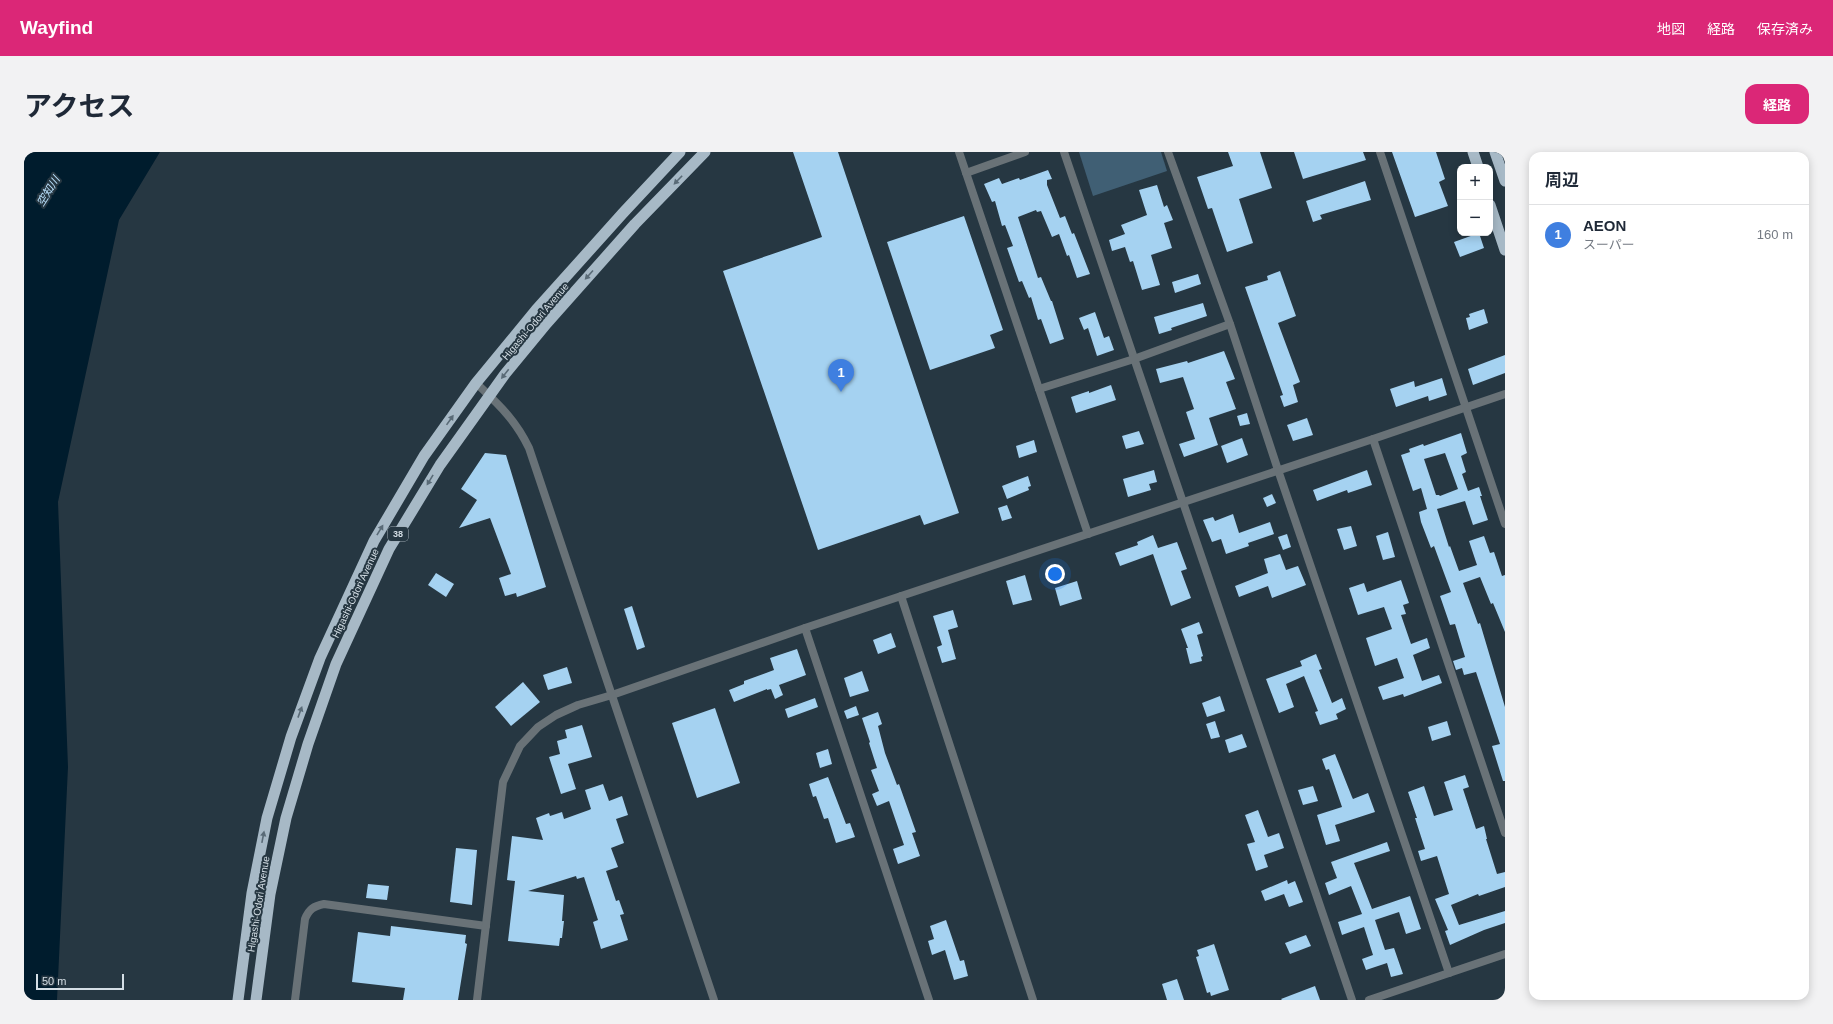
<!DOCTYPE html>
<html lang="ja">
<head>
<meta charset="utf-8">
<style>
  :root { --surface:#fff; --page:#f2f2f3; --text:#1f2937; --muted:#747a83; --line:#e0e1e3; --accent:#db2777 }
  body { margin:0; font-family:Arial,"Noto Sans JP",sans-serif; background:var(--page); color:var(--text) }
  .controls { position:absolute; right:12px; top:12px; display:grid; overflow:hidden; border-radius:8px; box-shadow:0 2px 10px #0003 }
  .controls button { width:36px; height:36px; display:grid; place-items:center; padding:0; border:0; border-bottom:1px solid var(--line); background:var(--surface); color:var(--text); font:20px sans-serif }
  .scale { position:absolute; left:12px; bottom:10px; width:88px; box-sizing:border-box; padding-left:4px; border:2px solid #d4dee5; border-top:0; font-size:11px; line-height:14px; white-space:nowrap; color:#d4dee5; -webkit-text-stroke:3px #263742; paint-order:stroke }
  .you { position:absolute; left:1031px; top:422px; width:14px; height:14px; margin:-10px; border:3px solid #fff; border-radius:50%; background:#1a73e8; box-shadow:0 0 0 6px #1a73e833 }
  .badge { display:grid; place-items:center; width:26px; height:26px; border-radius:50%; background:var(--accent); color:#fff; font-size:13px; font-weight:700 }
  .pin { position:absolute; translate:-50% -33px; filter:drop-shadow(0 1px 2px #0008) }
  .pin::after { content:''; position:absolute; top:21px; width:14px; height:12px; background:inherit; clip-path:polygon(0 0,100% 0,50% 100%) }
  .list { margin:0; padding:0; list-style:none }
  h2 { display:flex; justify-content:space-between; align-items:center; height:52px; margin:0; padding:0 16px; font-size:17px }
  h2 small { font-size:13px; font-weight:400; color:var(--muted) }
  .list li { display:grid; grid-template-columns:26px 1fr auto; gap:12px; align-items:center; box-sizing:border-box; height:60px; padding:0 16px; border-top:1px solid var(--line) }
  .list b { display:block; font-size:15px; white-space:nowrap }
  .list p { margin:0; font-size:13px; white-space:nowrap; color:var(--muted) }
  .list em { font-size:13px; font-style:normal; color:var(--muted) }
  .map { position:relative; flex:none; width:1481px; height:848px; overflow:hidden; border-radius:12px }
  header { display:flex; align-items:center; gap:24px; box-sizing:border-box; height:56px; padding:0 20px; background:var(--accent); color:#fff }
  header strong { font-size:19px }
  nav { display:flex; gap:22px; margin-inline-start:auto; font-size:14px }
  .intro { display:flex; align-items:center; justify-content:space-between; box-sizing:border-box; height:96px; padding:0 24px }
  h1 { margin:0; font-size:28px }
  .button { padding:10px 18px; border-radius:12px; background:var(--accent); color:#fff; font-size:14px; font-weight:700 }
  main { display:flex; gap:24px; padding:0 24px }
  aside { flex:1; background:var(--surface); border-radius:12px; box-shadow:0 2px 10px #0003 }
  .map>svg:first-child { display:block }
</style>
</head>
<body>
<header>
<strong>Wayfind</strong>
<nav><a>地図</a><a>経路</a><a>保存済み</a></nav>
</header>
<div class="intro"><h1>アクセス</h1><a class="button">経路</a></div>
<main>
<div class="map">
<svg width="1481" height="848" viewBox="0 0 1481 848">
  <rect width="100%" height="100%" fill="#263742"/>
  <polygon fill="#405f74" points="1055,0 1137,0 1143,19 1069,44"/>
  <polygon fill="#001c2d" points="0,0 136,0 95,68 34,350 44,615 33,848 0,848"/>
  <g fill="#a5d2f1" fill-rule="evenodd">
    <polygon points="769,0 814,0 935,361 900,373 896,363 794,398 699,119 798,85"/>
    <polygon points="1204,0 1236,0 1248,36 1215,47 1229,91 1203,100 1188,56 1184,57 1173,25 1209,14"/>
    <polygon points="1270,0 1339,0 1342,8 1279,27"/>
    <polygon points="1368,0 1412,0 1421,27 1415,30 1424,54 1391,65"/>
    <polygon points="1024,18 1028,27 1023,28 1023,33 1036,66 1041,64 1048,82 1050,81 1066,122 1053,126 1045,103 1043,104 1035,82 1028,85 1017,59 1013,60 1012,58 994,65 1014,126 1017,125 1027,149 1028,149 1040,187 1026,192 1017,167 1014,168 1007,145 1005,146 998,129 995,130 983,96 989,94 981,73 978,74 971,49 968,50 960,32 975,26 978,32 995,26 996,28"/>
    <polygon points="1341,29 1347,48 1296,63 1298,67 1289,70 1282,49"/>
    <polygon points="1133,33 1140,55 1143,53 1149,68 1140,71 1148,96 1127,103 1136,133 1118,138 1109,109 1106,110 1101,95 1088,99 1085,88 1101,82 1097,73 1123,63 1115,38"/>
    <polygon points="940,64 979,178 966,183 971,196 906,218 863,90"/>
    <polygon points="1455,81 1460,96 1436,105 1430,90"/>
    <polygon points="1256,119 1272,164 1254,171 1276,230 1269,233 1274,250 1260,255 1256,244 1259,243 1221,135 1244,128 1243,124"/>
    <polygon points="1174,122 1177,132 1151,141 1148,130"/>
    <polygon points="1179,151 1183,164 1147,176 1148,178 1135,182 1130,165"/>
    <polygon points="1460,157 1464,171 1445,178 1442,166 1446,165 1445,162"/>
    <polygon points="1071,160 1080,186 1085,184 1090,198 1073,204 1064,176 1060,178 1055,166"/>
    <polygon points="1200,199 1211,227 1202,230 1212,257 1185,266 1194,293 1160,305 1155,292 1171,287 1162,260 1170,257 1159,225 1136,231 1132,217 1163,209 1164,211"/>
    <polygon points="1481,203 1481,221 1449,233 1444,217"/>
    <polygon points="1418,226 1423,243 1405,249 1404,244 1372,255 1366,237 1390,229 1391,235"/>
    <polygon points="1087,233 1092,248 1052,261 1047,245 1065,239 1065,241"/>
    <polygon points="1223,261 1226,272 1216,274 1213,264"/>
    <polygon points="1283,266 1289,283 1269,289 1263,273"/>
    <polygon points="1115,279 1120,292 1102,297 1098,284"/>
    <path d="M 1437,281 L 1443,301 L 1437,304 L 1442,320 L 1438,322 L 1444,339 L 1455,335 L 1458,344 L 1456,344 L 1464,368 L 1449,373 L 1441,349 L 1413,357 L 1425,395 L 1426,394 L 1435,419 L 1453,413 L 1445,389 L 1460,384 L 1466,401 L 1470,400 L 1478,424 L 1481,423 L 1481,480 L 1469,451 L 1467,452 L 1456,425 L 1439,431 L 1454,472 L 1456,471 L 1481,555 L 1481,629 L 1479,629 L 1468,594 L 1476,592 L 1452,520 L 1440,523 L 1438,516 L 1432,518 L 1429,509 L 1441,505 L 1431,472 L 1426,473 L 1416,444 L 1427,440 L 1410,394 L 1407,396 L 1397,370 L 1395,360 L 1403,357 L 1397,336 L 1389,339 L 1377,303 L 1386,300 L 1385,297 L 1399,292 L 1400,294 ZM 1421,301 L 1434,337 L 1416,344 L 1415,343 L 1412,343 L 1400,307 Z"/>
    <polygon points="1218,286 1224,303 1203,311 1197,294"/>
    <polygon points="1010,288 1013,300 995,306 992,294"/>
    <polygon points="461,301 482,303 522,435 493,445 492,441 481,444 475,426 487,422 466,366 435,376 453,348 437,337"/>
    <polygon points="1130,318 1133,330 1125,332 1127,338 1104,345 1099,327"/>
    <polygon points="1343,318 1348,333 1324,341 1323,338 1293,349 1289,338"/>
    <polygon points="1004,324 1007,334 1004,335 1005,338 983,347 978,334"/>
    <polygon points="1248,342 1252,351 1243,355 1239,346"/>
    <polygon points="983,353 988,366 978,369 974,356"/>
    <polygon points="1209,362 1215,381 1246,370 1250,382 1224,391 1225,394 1202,402 1197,387 1188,390 1179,368 1189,365 1191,369"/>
    <polygon points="1327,374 1333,394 1320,398 1313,377"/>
    <polygon points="1364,380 1371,405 1359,408 1352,384"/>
    <polygon points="1263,382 1267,395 1259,398 1254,385"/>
    <polygon points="1129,383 1134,396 1153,390 1163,417 1157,419 1167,446 1147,454 1129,402 1096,414 1091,401 1114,393 1113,390"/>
    <polygon points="1256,402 1262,418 1274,414 1282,433 1248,446 1244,434 1215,445 1211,434 1244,421 1240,407"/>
    <polygon points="412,421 430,432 422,445 404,433"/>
    <polygon points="1001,423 1008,448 989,453 982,429"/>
    <polygon points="1377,428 1385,451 1379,453 1382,462 1377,463 1387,492 1403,486 1406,496 1389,503 1398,529 1415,523 1418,531 1380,545 1379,542 1359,548 1354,535 1380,526 1373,506 1351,514 1342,486 1368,477 1360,455 1334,463 1325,436 1340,431 1343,440"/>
    <polygon points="1053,429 1058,447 1036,454 1031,436"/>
    <polygon points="608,454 621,495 613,498 600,457"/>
    <polygon points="929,458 934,475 924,478 932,507 918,511 913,495 918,493 909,464"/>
    <polygon points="1175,470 1179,481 1173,483 1179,504 1177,505 1178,509 1166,512 1162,496 1164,496 1157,477"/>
    <polygon points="867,481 872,495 854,502 849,488"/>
    <polygon points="773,497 782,523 755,533 759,543 751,547 747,537 743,538 743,537 710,550 705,538 720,532 720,529 750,518 746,506"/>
    <polygon points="1292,502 1298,517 1295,518 1308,551 1318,546 1322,557 1312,562 1314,567 1296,573 1291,560 1294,559 1280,524 1262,532 1270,555 1255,561 1242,527 1278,514 1276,509"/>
    <polygon points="543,515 548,531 524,538 519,523"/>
    <polygon points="838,519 845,539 826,545 820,526"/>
    <polygon points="499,530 516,550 487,574 471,555"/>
    <polygon points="1196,544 1201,559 1183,565 1178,551"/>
    <polygon points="791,546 794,555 764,566 761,557"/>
    <polygon points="832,554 835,563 823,567 820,559"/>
    <polygon points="691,556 716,631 673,646 648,571"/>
    <polygon points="854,560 858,572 854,574 861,601 873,633 875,632 892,680 888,681 896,704 874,712 869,697 880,693 865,649 853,654 848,642 855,639 847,618 853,616 845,591 846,590 838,566"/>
    <polygon points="1191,569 1196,585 1187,587 1182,572"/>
    <polygon points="1423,569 1427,583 1408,589 1404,575"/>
    <polygon points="558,573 568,605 544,612 552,637 537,642 525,605 536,602 533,589 543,586 541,578"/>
    <polygon points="1218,582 1223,595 1205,601 1201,588"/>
    <polygon points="804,597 808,612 796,616 792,601"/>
    <polygon points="1311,602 1328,645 1329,647 1344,641 1351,660 1311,673 1316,689 1302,693 1293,663 1318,655 1305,617 1302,618 1298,607"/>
    <polygon points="1441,623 1445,635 1439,637 1452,677 1460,674 1463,687 1462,687 1473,722 1481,720 1481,735 1455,744 1454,742 1427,753 1435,773 1481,759 1481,771 1460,778 1426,793 1421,779 1424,778 1411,747 1425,742 1413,704 1397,709 1394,699 1401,697 1391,666 1393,666 1384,640 1400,634 1410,664 1429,658 1420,630"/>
    <polygon points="804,625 822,672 826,671 831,685 812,691 804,666 800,667 792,644 789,645 785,632"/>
    <polygon points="579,632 585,649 598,644 604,663 592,667 600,691 587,696 594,715 582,719 592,749 595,748 600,762 596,763 604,788 577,797 569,770 574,768 560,725 553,727 552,724 504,739 540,743 538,769 540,769 538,786 536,786 535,794 484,789 491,729 483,728 488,684 519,688 512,666 525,661 526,664 538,660 540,667 565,658 567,657 561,638"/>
    <polygon points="1289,634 1294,649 1279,653 1274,638"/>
    <polygon points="1234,658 1244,685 1255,681 1260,696 1240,703 1244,715 1232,719 1223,692 1231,690 1221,663"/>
    <polygon points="1363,690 1366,699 1330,711 1348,757 1386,744 1397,777 1382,782 1375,760 1351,768 1361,798 1370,796 1379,822 1367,825 1363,811 1342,818 1338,807 1349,803 1340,775 1318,783 1314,770 1338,762 1327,734 1305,743 1301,731 1313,726 1307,710"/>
    <polygon points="432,696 453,698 448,753 426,750"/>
    <polygon points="1263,728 1264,732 1271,729 1279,750 1265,755 1260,742 1241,749 1237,739"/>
    <polygon points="344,732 365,734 363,748 342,746"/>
    <polygon points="922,768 936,809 940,808 944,824 930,828 921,798 908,803 904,789 910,787 906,774"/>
    <polygon points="367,774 442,783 441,791 443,792 434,848 379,848 381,836 328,830 334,780 366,784"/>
    <polygon points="1282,783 1287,794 1266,802 1261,791"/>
    <polygon points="1190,792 1205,838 1187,844 1186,840 1183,841 1172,805 1175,804 1173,798"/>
    <polygon points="1153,827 1160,848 1143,848 1138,832"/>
    <polygon points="1291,834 1296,848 1258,848 1257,847"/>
  </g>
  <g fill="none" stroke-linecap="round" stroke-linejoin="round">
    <g stroke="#697277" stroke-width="8">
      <polyline points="935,0 1064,382"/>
      <polyline points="1040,0 1328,848"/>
      <polyline points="1144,0 1206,172 1254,318 1425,821"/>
      <polyline points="1356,0 1481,372"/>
      <polyline points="942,21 1001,0"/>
      <polyline points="1015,237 1110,207 1206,172"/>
      <polyline points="1349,287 1481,681"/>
      <polyline points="877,444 1009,848"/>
      <polyline points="781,476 905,848"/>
      <path d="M 271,848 L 281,767 C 285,757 290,754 300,752 L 462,774"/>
      <polyline points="453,848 479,630 496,594 514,575 532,563 554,553 588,543 781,476 1349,287 1481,242"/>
      <polyline points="1345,848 1481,802"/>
    </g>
    <path stroke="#697277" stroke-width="8" d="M 452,231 C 475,253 491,267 505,296 L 690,848"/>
    <g stroke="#a7b9c6" stroke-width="11">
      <polyline points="1449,0 1454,15"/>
      <polyline points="1471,0 1481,29"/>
      <polyline points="1466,53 1481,98"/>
      <polyline points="214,848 228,741 243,666 267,585 296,506 350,389 400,304 452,231 512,158 599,61 656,0"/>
      <polyline points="232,848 246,742 262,666 284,592 312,512 365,397 416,313 481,222 523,171 611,72 681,0"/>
    </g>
  </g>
  <defs><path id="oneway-solid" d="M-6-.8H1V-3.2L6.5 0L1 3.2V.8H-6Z"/></defs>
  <g fill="#5a6b77">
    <use href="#oneway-solid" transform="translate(654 28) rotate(134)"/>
    <use href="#oneway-solid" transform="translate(565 123) rotate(132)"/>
    <use href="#oneway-solid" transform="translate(481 222) rotate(128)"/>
    <use href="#oneway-solid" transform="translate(426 268) rotate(-55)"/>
    <use href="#oneway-solid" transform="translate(406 328) rotate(121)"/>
    <use href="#oneway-solid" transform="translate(356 378) rotate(-59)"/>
    <use href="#oneway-solid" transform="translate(276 560) rotate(-70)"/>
    <use href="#oneway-solid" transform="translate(239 685) rotate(-79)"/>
  </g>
  <g text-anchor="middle" stroke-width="4" stroke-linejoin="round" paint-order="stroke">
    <rect fill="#263742" stroke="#a0acb4" stroke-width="1" x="364" y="375" width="20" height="14" rx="3"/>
    <g font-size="9" font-weight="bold" fill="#d4dee5">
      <text x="374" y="385">38</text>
    </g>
    <g font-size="10" fill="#d4dee5" stroke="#263742">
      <text transform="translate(511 169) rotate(-50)" y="4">Higashi-Odori Avenue</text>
      <text transform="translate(331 441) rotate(-65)" y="4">Higashi-Odori Avenue</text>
      <text transform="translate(234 752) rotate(-81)" y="4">Higashi-Odori Avenue</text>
    </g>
    <g font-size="11" font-style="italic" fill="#bce3ff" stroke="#263742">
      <text transform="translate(24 39) rotate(-58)" y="4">空知川</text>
    </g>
  </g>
</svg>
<div class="controls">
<button>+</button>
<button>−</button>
</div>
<div class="scale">50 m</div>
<div class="you"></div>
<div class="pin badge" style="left:817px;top:240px;background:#3f7fe0">1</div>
</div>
<aside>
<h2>周辺<small></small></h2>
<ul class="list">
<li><span class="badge" style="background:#3f7fe0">1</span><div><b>AEON</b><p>スーパー</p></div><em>160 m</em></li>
</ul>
</aside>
</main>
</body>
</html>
